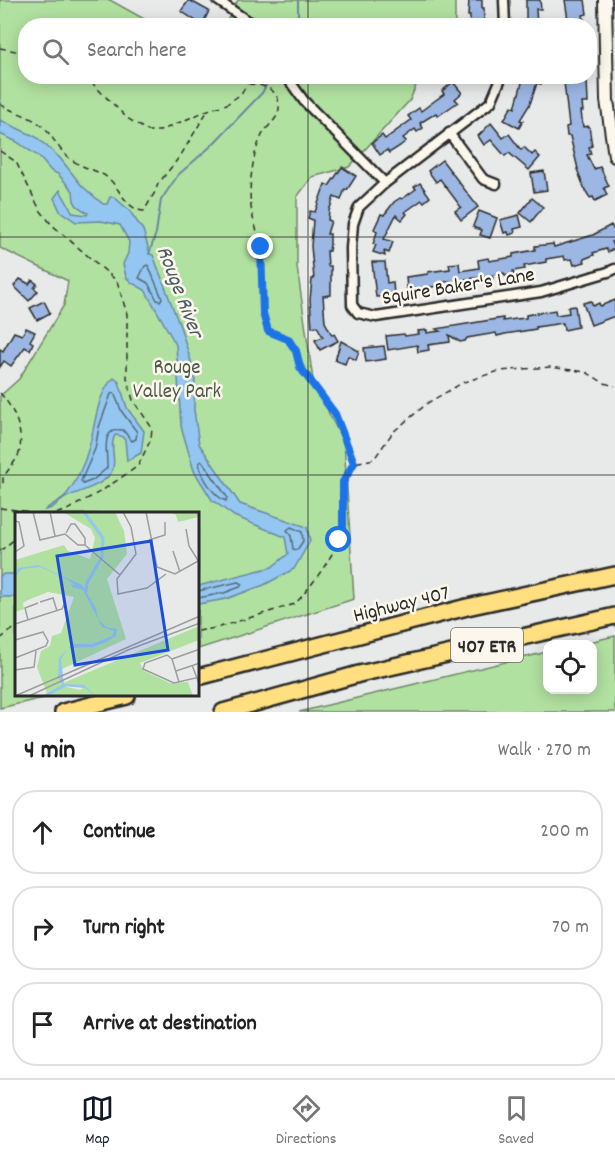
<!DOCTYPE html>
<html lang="en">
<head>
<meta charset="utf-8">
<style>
  :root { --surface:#fff; --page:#f2f2f2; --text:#222; --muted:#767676; --line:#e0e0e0; --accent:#111827 }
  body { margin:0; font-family:Dekko,sans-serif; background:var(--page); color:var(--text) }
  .controls { position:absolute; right:18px; bottom:18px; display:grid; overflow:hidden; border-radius:12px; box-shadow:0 3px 15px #0003 }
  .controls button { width:54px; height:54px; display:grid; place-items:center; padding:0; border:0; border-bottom:2px solid var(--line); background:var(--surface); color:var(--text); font:30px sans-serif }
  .stop { position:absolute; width:18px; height:18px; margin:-14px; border:4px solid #1a73e8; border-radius:50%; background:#fff }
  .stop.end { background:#1a73e8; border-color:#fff; box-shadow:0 2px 6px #0008 }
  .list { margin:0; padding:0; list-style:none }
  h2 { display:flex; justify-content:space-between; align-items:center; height:78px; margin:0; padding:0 24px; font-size:26px }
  h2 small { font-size:20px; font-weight:400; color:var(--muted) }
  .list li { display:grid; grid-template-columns:39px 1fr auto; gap:18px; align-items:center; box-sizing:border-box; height:84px; margin:0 12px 12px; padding:0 12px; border:2px solid var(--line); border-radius:24px }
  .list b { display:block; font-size:22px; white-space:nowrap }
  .list em { font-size:20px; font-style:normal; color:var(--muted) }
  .icon { flex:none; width:33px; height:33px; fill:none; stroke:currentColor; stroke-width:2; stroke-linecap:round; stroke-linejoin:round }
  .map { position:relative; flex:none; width:615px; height:712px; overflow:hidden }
  .search { position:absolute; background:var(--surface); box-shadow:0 3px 15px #0003; left:18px; right:18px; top:18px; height:66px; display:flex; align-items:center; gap:15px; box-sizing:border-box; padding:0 21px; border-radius:24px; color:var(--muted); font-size:22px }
  .sheet { height:366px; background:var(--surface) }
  nav { display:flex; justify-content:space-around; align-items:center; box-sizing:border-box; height:84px; border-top:2px solid var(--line); background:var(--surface); font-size:16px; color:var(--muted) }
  nav a { display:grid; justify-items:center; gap:3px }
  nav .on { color:var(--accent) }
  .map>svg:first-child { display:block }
</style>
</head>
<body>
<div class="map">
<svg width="615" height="712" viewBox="0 0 615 712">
  <rect width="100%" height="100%" fill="#e8eaea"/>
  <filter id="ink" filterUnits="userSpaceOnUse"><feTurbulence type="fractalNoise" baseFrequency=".0167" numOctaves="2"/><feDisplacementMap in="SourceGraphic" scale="12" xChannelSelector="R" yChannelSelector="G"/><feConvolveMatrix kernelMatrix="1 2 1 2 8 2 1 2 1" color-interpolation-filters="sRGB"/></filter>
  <g filter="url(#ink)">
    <g fill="#b1e1a0" stroke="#6e8666" stroke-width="1.5">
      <polygon points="0,0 110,0 155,25 26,26 26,76 425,77 417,83 410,100 349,167 312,177 297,197 297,267 314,387 325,398 329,414 344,442 354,599 198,649 198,514 16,514 16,696 52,696 0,708 0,396 19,379 64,305 68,281 0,248"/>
      <polygon points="238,0 455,0 455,25 224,26"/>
      <polygon points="615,636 615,712 299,712 547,652 548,690 592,690 592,644 580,644"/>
    </g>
    <g fill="#93c6f0" stroke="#6988a1" stroke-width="1.5">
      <polygon points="0,120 36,137 60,158 82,186 103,204 107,204 110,197 114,197 129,210 143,230 150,254 153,255 181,329 195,374 194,410 199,444 240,504 307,527 310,541 294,569 264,585 226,599 198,604 198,586 272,567 288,554 285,537 234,516 212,500 194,471 181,426 176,345 145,290 132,283 126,277 123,264 128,253 129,242 120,225 101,221 76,222 60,211 54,198 60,190 73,213 87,215 88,213 77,206 74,201 73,191 58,174 51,171 39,157 17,142 0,134"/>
      <path d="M 114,378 L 119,382 L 127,408 L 144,431 L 141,453 L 127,461 L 125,440 L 121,436 L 115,435 C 109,446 116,457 113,468 C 109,485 78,491 65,498 C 58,502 54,509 45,510 C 50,505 58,502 64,497 C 75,486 85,462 89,447 C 95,428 97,391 114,378 Z"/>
      <polygon points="4,574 16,574 16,597 0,597 0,576"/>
    </g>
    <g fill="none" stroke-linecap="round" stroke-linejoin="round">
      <g stroke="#55697a" stroke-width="1.5">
        <polygon points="148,265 162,298 160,301 157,300 148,283 139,278 145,266"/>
        <path d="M 114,393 L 122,412 L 137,432 L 136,439 L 132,441 L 123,430 C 99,427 108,453 107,468 L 93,480 L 83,484 L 81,481 L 95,449 L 99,427 L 111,394 Z"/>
        <path d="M 202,461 L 227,497 L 226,501 C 214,497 201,476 199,463 Z"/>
        <polygon points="291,527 302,532 303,541 297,550 293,549 291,536 287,530"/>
        <polyline points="198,591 238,582 242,584 240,587 224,593 198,598"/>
      </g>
      <g stroke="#6988a1" stroke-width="2">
        <polyline points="298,26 298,0"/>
        <polyline points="149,254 156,233 161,200 178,175 210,147 262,93 271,76"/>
      </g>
    </g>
    <g fill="#9cb7e3" stroke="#2b2b2b" stroke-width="1.5">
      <polygon points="189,0 209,11 202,25 181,11"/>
      <polygon points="469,0 482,0 482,8 484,8 484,26 470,26 470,16 468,16"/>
      <polygon points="526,0 540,0 541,9 536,9 537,26 526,26"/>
      <polygon points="565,0 585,0 587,14 583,15 585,26 569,26"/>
      <polygon points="521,76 544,76 541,84 537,83 530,104 520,120 523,121 519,128 504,120 512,106 515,108 523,79"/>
      <polygon points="567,76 581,76 582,82 587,81 588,103 582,103 583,111 581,111 583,127 589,126 592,146 589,147 591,154 587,155 594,169 600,167 609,186 604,188 607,195 595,201 593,197 590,198 585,190 577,169 578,169 570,136 567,136 566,127 569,126 564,82 568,82"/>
      <polygon points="453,82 462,93 455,99 458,102 438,116 436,113 420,123 423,128 417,132 415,129 403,138 406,141 400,146 389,153 387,150 380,155 372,143 382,135 385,139 411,120 408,116 419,108 421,111 433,102 444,94 442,91"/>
      <polygon points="491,123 503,138 509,134 521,150 524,147 532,155 535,152 540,157 529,170 509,153 505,156 491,140 484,145 478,136"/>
      <polygon points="442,160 478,207 461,220 455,211 461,207 440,179 436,182 428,171"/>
      <polygon points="342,167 356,176 347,190 345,189 341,200 334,197 329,211 328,220 331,221 327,234 330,234 330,244 329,251 327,251 328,266 331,266 331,295 323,296 325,322 332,335 334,334 338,341 320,350 315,340 323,337 317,326 312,327 310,300 312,279 314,279 311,246 313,220 308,218 310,211 315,212 325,184 329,186"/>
      <polygon points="544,171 547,190 534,192 531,173"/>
      <polygon points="420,183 430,197 424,202 422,200 405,212 407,214 402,220 396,215 384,239 393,242 389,253 384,251 385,256 373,252 376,245 373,244 377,232 374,229 381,214 384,215 394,202 400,198 402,199 416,189 414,187"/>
      <polygon points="532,198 543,207 531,222 520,213"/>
      <polygon points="479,211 497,218 490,238 480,235 482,230 475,228 473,226"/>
      <polygon points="519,215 522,227 514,229 515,233 509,235 508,232 504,233 500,220"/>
      <polygon points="611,225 615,232 615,241 612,242 615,248 608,252 606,249 593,253 594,255 584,259 585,262 574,265 572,259 565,260 564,256 546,259 546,262 524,266 525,269 513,271 514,275 505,276 504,273 492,275 493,278 484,279 484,277 459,280 460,283 451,284 451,281 438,283 439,286 407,290 406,277 428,274 428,272 450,269 449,264 459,263 460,271 479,268 478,260 488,258 489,261 513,257 513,254 535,250 535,246 553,244 554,247 593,235"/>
      <polygon points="372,262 385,262 387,283 393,282 394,296 376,297"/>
      <polygon points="20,279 29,284 32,280 37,284 34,288 38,291 29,301 14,286"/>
      <polygon points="615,300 615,316 591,325 583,303 591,301 593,306 599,303 600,306"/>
      <polygon points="44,301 50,313 37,320 30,308"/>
      <polygon points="575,306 578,327 564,330 563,323 536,327 536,329 505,334 497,336 496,333 467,338 465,341 460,342 449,335 450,342 428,345 429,350 418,352 417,345 388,350 386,336 404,334 405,336 419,334 418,331 427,330 427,333 440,331 436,329 503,318 503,321 516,319 526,318 526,315 555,310 556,315 569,313 568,307"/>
      <polygon points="26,328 35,332 30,341 33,343 30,350 25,347 11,366 4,361 0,367 0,349 3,351 14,332 22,335"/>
      <polygon points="341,341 359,351 356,360 348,356 345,364 335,360"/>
      <polygon points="384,346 386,359 366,362 364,348"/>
    </g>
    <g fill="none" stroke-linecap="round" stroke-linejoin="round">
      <defs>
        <g id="street">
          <polyline points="217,0 255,26"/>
          <polyline points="504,0 505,26"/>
          <polyline points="286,76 304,101 385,183"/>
          <polyline points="502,76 491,102 385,183 359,207 353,224 351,248 352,305 358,313 376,317 541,292 608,272 615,269"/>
          <polyline points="449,133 483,179 496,184"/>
        </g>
        <polyline id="secondary" points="605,0 607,100 615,156"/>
        <g id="highway">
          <polyline points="198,677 467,607 615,575"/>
          <polyline points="63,712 127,696"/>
          <polyline points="223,712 359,674 615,616"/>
        </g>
      </defs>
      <use href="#street" stroke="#2b2b2b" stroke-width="13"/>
      <use href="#secondary" stroke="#2b2b2b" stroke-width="16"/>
      <use href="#highway" stroke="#2b2b2b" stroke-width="20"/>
      <g stroke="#2b2b2b" stroke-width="1.5" stroke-dasharray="6 4.5" stroke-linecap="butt">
        <polyline points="0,48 26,53"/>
        <polyline points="82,76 91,82 127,118 148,131 160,131 208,110 227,104 241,94 252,76"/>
        <path d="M 249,84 C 263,85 278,88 279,105 C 280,118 270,123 264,132 C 260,138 257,147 255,154 C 251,173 248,193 252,213 C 254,225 260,237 261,249 C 262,277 260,303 268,331 L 287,339 L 296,351 L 300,367 L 335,414 L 354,462"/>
        <path d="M 0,104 C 12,112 31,116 41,125 C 54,136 59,153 75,162 C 85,169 98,170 108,178 C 120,188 126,210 144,211 L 155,192 L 158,184 L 181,155 L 208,110"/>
        <polyline points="0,151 16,162 40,210 52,225 117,281 127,314 127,378 133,400 152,428 151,439 138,466 103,490 67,510 55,514"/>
        <path d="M 0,393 C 13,407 23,429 20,450 C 18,460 8,469 3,478 L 3,484 L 0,487"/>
        <polyline points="0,508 24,511 32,514"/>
        <polyline points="0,551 16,538"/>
        <path d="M 198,631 L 216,628 L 295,604 C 310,588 338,551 342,530 C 345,514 338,498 342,483 C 344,477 351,469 354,463 L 374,459 L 393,432 L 429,402 L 464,382 L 499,371 L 550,367 L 586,372 L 604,383 L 615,386"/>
        <polyline points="0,639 16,627"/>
      </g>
      <use href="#street" stroke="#fbf7ec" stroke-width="8"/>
      <use href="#secondary" stroke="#fbf7ec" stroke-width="12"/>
      <use href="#highway" stroke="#ffdf80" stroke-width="15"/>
    </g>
  </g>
  <g fill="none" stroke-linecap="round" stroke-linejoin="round" filter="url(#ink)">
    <polyline stroke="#1a73e8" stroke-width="8" points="261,247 263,313 268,331 288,339 296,351 300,367 335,414 354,463 343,482 343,529 339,540"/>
  </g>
  <path fill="none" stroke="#2b2b2b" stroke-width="1.5" stroke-opacity="0.55" d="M 308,0 L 308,26M 308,76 L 308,712M 0,237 L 615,237M 0,475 L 615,475"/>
  <g text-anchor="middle" stroke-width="5" stroke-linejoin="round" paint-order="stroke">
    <rect fill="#fbf7ec" stroke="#696865" stroke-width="1.5" x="451" y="628" width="72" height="34" rx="4.5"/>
    <g font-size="20" font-weight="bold" fill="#2b2b2b">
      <text x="487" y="652">407 ETR</text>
    </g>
    <g font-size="21" fill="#2b2b2b" stroke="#fbf7ec">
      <text transform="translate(458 285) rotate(-9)" y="7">Squire Baker's Lane</text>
      <text transform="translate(401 603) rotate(-14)" y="7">Highway 407</text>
    </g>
    <g font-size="21" fill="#4c5848" stroke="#fbf7ec">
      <text x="177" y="373">Rouge<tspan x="177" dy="24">Valley Park</tspan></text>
    </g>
    <g font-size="22" font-style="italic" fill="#4a5a66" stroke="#fbf7ec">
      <text transform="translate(182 291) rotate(69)" y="8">Rouge River</text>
    </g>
  </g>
  <g transform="translate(15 512)">
    <rect width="184" height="184" fill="#e8eaea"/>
    <path d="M 48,0 L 100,0 L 109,19 L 112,42 L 92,67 L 111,127 L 43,159 L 46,170 L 52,175 L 65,178 L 71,174 L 57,175 L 48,171 L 184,114 L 184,128 L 125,151 L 129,159 L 155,171 L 173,170 L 178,184 L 33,184 L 22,155 L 26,139 L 35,134 L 37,124 L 46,121 L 59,85 L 33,80 L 13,88 L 8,91 L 9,97 L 0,100 L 0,48 L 49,33 L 53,39 L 75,47 L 80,26 L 76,17 ZM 154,0 L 184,0 L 184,5 L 163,10 L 161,3 Z" fill="#b1e1a0"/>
    <path d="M 23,53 L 67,73 L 81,96 L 83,107 L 91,115 L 102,117 L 101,124 L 91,130 L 78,135 L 53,136 L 46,147 L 49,172 L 69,173 L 81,184 L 70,176 L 48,174 L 43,165 L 44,146 L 57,132 L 77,132 L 97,124 L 99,119 L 87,115 L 68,78 L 57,75 L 56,72 L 61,74 L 52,67 L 25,55 L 7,57 L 0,64 L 3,56 Z" fill="#93c6f0"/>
    <path fill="none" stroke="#93c6f0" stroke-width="3" d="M 69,0 L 88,26 L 87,45 L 72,71 L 71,80M 30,184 L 50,173"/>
    <path fill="none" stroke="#9c9e9e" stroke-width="1.5" d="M 18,0 L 25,28 L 50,22M 35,0 L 40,24M 108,0 L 116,15 L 121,42 L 102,67 L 103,82 L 132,76 L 151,62M 131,0 L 142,55 L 160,62 L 185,48M 0,9 L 4,10 L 9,34 L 0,40M 171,17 L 174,34 L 184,50M 51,21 L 56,12 L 60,12 L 70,26 L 70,33M 50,22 L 63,33 L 70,33M 134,28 L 150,23 L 150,10M 70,33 L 105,63M 158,39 L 165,60M 25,90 L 38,86 L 42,99M 13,108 L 10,96 L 23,91M 0,112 L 47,97 L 50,91M 0,128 L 28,120 L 33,129 L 31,134 L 0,146M 157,147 L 152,143 L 130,151 L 128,157 L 159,171 L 185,165M 157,147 L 185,137M 157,147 L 164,170M 177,153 L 185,174M 0,158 L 19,155 L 21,139M 161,159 L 185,151M 0,184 L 185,104M 14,184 L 113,138 L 185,111"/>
    <path fill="#1d4ed8" fill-opacity="0.15" stroke="#1d4ed8" stroke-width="3" d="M 136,29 L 153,138 L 60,153 L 42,44 Z"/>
    <rect width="184" height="184" fill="none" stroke="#2b2b2b" stroke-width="3"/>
  </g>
</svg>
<div class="controls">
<button><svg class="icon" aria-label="locate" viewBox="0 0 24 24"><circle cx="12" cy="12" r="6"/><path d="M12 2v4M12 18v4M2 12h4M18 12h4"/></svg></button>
</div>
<div class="stop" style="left:339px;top:540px"></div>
<div class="stop end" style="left:261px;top:247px"></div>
<div class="search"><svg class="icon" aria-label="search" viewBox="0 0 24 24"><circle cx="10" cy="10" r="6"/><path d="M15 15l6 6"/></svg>Search here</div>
</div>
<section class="sheet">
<h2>4 min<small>Walk · 270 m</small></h2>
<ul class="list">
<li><svg class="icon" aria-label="ahead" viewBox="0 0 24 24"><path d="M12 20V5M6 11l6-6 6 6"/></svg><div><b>Continue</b></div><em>200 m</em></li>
<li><svg class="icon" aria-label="right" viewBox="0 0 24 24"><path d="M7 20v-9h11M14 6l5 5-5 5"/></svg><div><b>Turn right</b></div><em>70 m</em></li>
<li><svg class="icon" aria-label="arrive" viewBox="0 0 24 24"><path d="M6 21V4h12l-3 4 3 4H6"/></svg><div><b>Arrive at destination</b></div></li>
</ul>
</section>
<nav>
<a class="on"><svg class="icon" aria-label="map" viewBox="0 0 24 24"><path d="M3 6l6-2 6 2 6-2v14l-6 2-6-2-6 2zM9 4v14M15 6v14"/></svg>Map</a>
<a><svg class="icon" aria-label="directions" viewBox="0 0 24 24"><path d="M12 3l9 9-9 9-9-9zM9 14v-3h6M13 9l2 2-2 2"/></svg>Directions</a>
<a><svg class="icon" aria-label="saved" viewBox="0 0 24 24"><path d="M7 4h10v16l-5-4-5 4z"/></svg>Saved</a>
</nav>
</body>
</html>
